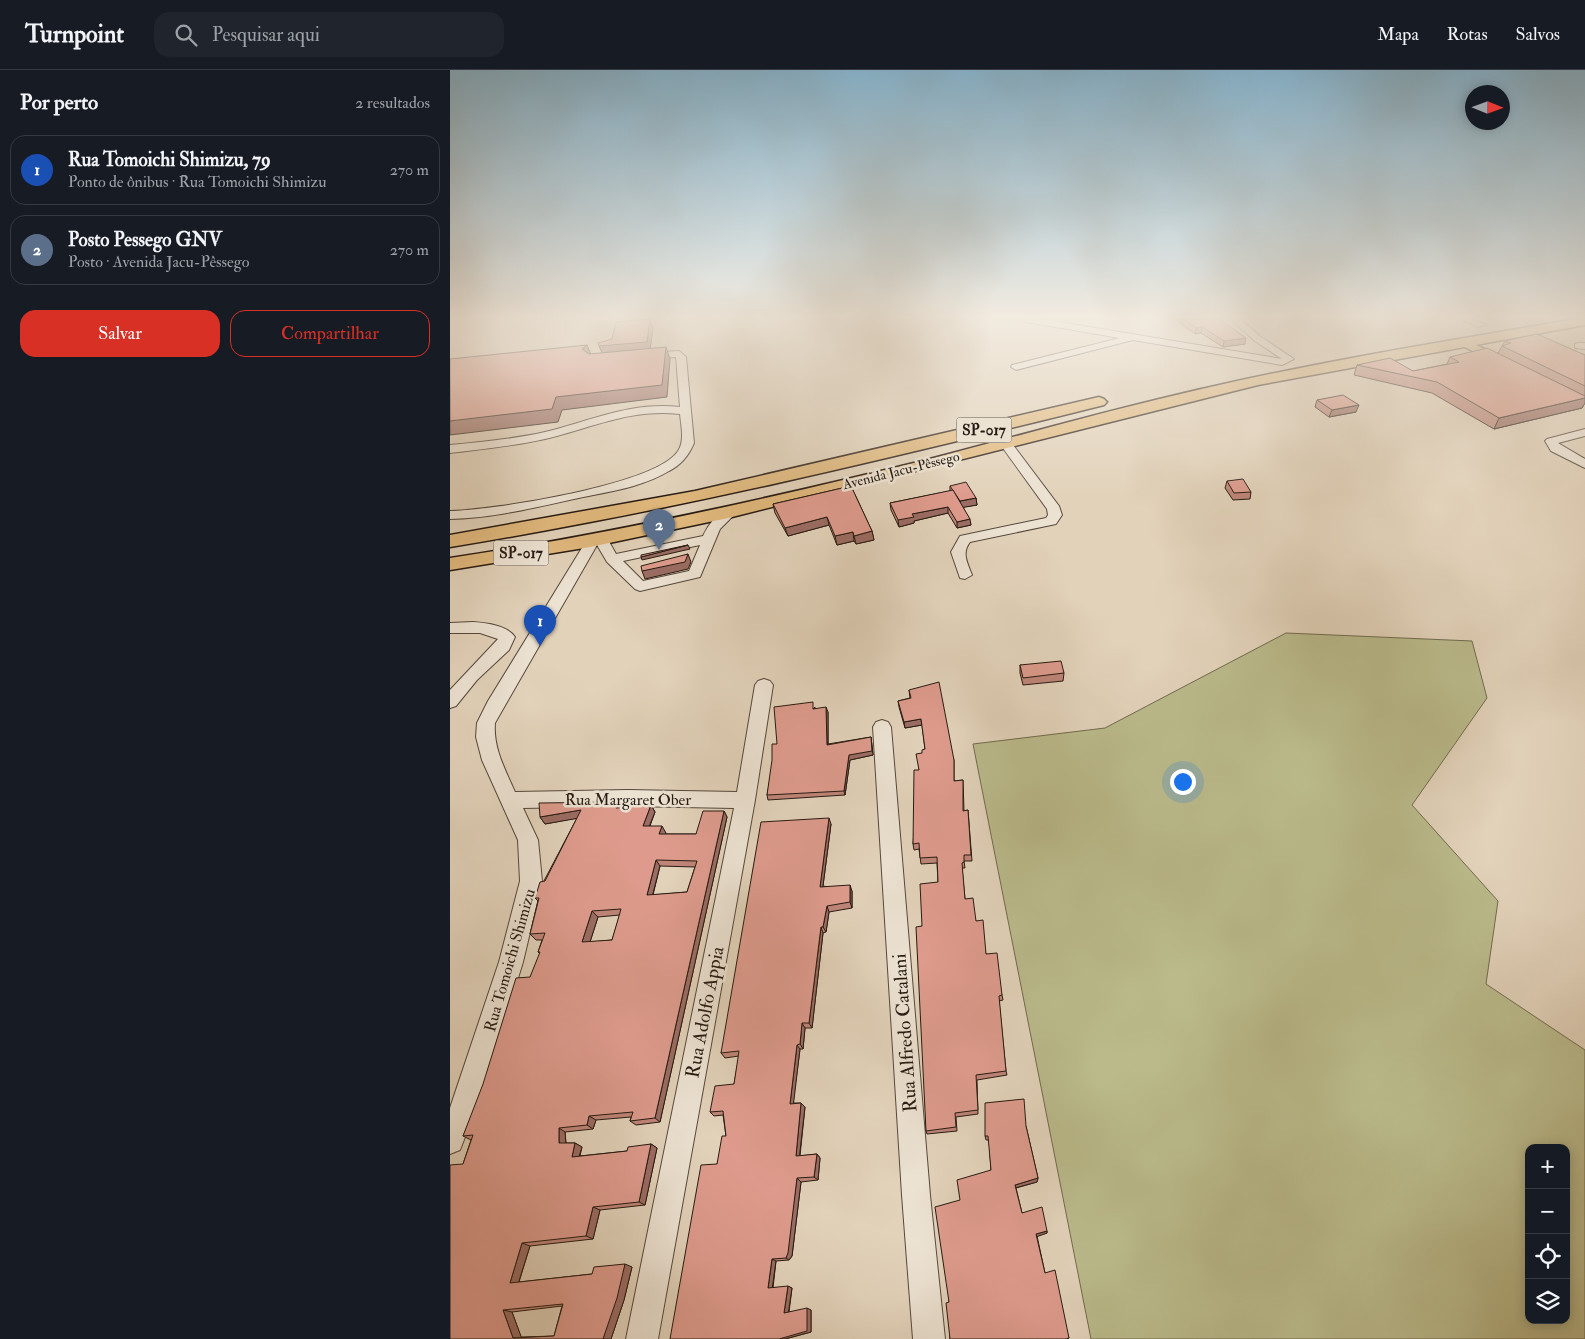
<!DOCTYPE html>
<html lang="pt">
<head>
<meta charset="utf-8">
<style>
  :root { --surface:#171b24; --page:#20242c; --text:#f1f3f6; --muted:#9ea1a6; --line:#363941; --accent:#d93025 }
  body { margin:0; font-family:"IM FELL Double Pica",serif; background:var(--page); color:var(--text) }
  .controls { position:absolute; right:15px; bottom:15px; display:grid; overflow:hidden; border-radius:10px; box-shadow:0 2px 12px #0003 }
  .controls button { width:45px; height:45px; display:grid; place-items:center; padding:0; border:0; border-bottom:1px solid var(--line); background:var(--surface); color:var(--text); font:25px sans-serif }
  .compass { position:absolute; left:1015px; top:15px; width:45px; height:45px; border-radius:50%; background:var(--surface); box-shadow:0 2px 12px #0003; rotate:91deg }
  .you { position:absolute; left:732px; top:711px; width:18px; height:18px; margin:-12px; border:4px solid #fff; border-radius:50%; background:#1a73e8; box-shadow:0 0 0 8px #1a73e833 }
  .badge { display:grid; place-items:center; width:32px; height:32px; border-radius:50%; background:var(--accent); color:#fff; font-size:16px; font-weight:700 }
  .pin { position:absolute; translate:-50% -41px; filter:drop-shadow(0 1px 2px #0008) }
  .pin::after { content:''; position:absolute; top:26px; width:18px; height:15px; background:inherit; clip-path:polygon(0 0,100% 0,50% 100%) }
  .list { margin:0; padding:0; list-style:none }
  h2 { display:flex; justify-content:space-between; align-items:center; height:65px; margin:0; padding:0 20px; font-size:21px }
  h2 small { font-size:16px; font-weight:400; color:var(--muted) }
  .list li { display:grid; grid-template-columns:32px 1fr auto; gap:15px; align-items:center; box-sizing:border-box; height:70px; margin:0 10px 10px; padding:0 10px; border:1px solid var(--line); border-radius:15px }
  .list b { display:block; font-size:19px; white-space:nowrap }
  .list p { margin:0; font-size:16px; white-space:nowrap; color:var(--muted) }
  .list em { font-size:16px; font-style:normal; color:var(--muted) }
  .actions { display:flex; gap:10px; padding:15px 20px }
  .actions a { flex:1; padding:11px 0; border:1px solid var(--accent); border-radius:15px; text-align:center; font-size:18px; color:var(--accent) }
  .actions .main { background:var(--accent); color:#fff }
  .icon { flex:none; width:28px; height:28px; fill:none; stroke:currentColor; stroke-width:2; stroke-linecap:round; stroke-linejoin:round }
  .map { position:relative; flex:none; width:1135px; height:1269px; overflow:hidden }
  header { display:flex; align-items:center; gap:30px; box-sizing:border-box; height:70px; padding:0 25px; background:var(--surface); border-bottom:1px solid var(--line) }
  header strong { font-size:24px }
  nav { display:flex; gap:28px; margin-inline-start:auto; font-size:18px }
  .search { width:350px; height:45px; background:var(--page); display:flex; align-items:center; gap:12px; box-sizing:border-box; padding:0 18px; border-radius:15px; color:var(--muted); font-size:19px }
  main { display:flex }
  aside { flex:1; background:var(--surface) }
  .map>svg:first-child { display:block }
</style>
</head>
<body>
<header>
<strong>Turnpoint</strong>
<div class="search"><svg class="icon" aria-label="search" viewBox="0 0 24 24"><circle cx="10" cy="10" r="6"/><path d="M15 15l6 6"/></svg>Pesquisar aqui</div>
<nav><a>Mapa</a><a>Rotas</a><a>Salvos</a></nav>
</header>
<main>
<aside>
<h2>Por perto<small>2 resultados</small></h2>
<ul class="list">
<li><span class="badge" style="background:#1a4fb4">1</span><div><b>Rua Tomoichi Shimizu, 79</b><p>Ponto de ônibus · Rua Tomoichi Shimizu</p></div><em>270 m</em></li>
<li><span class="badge" style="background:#5c6f8a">2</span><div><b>Posto Pessego GNV</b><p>Posto · Avenida Jacu-Pêssego</p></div><em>270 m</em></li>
</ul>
<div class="actions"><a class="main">Salvar</a><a>Compartilhar</a></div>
</aside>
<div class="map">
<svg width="1135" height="1269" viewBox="0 0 1135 1269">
  <rect width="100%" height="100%" fill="#e2d2ba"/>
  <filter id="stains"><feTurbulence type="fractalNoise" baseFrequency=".004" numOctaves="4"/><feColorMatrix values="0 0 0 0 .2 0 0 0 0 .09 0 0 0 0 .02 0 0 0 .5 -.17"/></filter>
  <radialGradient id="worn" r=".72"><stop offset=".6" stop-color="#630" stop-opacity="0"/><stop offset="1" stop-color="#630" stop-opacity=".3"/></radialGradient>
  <path fill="#baba8b" stroke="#706a4e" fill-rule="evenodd" d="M 836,563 L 1022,571 L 1037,628 L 962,735 L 1048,831 L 1036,914 L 1135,980 L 1135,1269 L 641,1269 L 523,674 L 655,658 ZM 1079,1078 L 1116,1078 L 1116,1250 L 1079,1250 Z"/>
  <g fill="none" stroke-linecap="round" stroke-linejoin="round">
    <defs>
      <g id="minor">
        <polygon points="572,249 591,249 832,289 805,271 780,249 790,249 811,267 844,289 832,295 683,270 566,300 561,297 562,295 670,268 576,252"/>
        <polygon points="1011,249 1023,249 1036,255 1028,257"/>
        <polygon points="1128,273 1135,273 1135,279 1125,278 1125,274"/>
        <path d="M 229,281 L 236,287 L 244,373 C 239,385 231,395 219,401 C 191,418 156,422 124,429 C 83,438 43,448 0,449 L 0,441 C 43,440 206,415 228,381 C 235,371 231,355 230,344 C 182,338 141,358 95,369 C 64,376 32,379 0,383 L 0,375 C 32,372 64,369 95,362 C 140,351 182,331 230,337 L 226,287 L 195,289 L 190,286 L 195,283 Z"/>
        <polygon points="1135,359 1135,366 1108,373 1135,389 1135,398 1101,381 1095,371 1097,369"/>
        <path d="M 556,370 L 560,371 L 609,436 L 612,445 L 606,454 L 520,472 C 511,483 518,494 522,505 L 515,509 L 510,508 L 501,482 L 510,466 L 596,448 L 598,445 L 597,439 L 550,374 Z"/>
        <path d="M 281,437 L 288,441 L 270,459 L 250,507 L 190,521 L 185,519 L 157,492 L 147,475 L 45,653 C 43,678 55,699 65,722 L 178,720 L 287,722 L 305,615 L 308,611 L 314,609 L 320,611 L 323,615 L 305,730 L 208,1269 L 176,1269 L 284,738 L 178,736 L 73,738 L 88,770 L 92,811 L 73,892 L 33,1021 L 10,1080 L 0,1084 L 0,1038 L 49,892 L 70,811 L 68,770 L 32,690 L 26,667 L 27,653 L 38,631 L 138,468 L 151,465 L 156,466 L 166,484 L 253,466 C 258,455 269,440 281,437 ZM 250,475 L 239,501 L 193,511 L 173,491 Z"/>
        <path d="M 23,552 C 36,553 57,555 65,567 L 59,580 L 27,610 L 6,636 L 0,638 L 0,620 L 48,569 L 30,563 L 0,563 L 0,553 Z"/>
        <polygon points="432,650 438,652 441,657 480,1125 495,1269 463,1269 452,1125 423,657 426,652"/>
      </g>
      <polygon id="major" points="1015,270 1059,290 1061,293 1055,297 1051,296 1011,275 1009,273"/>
      <g id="highway">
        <path d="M 1126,249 L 1135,249 L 1135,255 L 808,315 L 278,448 L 140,477 L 0,500 L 0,488 C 161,464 318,429 476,390 C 569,366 662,339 756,318 C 878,290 1002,270 1126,249 Z"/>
        <path d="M 649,327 L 654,329 L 657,332 L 654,335 C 438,389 221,441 0,477 L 0,465 L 245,421 Z"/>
      </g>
    </defs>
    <use href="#minor" stroke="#55483c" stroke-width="2"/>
    <use href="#major" stroke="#261a12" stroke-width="3"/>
    <use href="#highway" stroke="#261a12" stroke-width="3"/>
    <use href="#minor" fill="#ece2d2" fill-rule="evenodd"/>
    <use href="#major" fill="#e1b97d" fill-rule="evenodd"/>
    <use href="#highway" fill="#e1b97d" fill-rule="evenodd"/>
  </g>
  <g fill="#bf8579" stroke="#261a12" fill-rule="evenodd">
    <polygon points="725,249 769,249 795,274 773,277 751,263 745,264"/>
    <polygon points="1055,271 1135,285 1135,333 1132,338 1044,359 982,323 904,305 907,295 963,301 997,294 1000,287 1048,283"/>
    <polygon points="867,330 906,342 879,347 865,337"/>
    <polygon points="777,411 801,422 800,429 783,430 775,418"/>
    <polygon points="401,416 422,461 424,470 406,474 404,471 387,475 379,455 338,466 325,443 323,434"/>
    <polygon points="500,416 526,428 527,435 513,437 521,455 507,458 498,443 464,451 464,453 449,457 441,440 440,433 500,421"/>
    <polygon points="570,595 614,603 613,611 573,615 570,603"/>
    <polygon points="459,620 504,690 504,711 513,710 514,741 518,740 522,791 514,791 515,798 512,798 515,829 526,851 536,884 552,925 553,930 549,931 556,1001 557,1005 527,1010 528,1044 506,1047 507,1061 477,1064 476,1061 472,856 488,812 487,793 471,794 469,779 464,780 463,774 469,700 472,683 475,679 472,655 455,658 449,637 448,631 460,628"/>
    <polygon points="365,637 365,639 378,642 378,674 421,667 423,685 400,690 395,725 318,730 317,725 327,674"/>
    <path d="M 169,732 L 173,737 L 201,735 L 205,742 L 200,756 L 216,763 L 215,764 L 246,764 L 274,741 L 277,747 L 210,1052 L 186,1055 L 180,1051 L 181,1047 L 146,1050 L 143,1059 L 115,1062 L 116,1073 L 125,1073 L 132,1077 L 130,1086 L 177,1081 L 201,1074 L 207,1078 L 195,1135 L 150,1140 L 143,1169 L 80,1176 L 69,1212 L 142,1204 L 182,1197 L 174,1230 L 161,1269 L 0,1269 L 13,1094 L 21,1070 L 13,1066 L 90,884 L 88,882 L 92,870 L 86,870 L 80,864 L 88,831 L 85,828 L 127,748 L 95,754 L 90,747 ZM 210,796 L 245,797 L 237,822 L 203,825 ZM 170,845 L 162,870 L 140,872 L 148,847 ZM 112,1236 L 104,1266 L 71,1267 L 62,1242 Z"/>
    <polygon points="381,754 373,816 402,821 402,838 379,842 376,862 373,863 362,958 355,958 353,979 350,979 343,1033 351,1033 355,1037 350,1086 367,1084 370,1088 368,1110 351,1112 342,1186 339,1190 326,1191 323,1218 342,1218 339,1242 361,1240 361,1262 335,1269 267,1094 276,1066 273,1045 264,1046 260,1042 284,1014 289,986 275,988 271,983"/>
    <polygon points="576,1056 588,1108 587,1112 566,1118 572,1143 597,1161 597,1163 587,1166 595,1203 619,1268 618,1269 500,1269 499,1232 510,1130 541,1100 539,1070 536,1070 535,1066"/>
  </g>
  <g fill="#9b6c63" stroke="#261a12">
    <polygon points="200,249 203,258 200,280 153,285 149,276"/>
    <polygon points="752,257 751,263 745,264 746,258"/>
    <polygon points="796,268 795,274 773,277 774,271"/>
    <polygon points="137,275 142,287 132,279"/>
    <polygon points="216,277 220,289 217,327 112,340 108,352 0,365 0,351 106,327"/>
    <polygon points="1135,328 1135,333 1132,338 1044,359 1049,348"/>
    <polygon points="909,335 906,342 879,347 882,340"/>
    <polygon points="526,428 527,435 510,438 510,431"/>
    <polygon points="498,437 498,443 464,451 464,453 449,457 448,450 462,444"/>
    <polygon points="377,447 379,455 338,466 335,458"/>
    <polygon points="520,449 521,455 507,458 507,452"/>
    <polygon points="422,461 424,470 406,474 404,466"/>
    <polygon points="403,462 404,471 387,475 385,466"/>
    <polygon points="238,475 240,479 192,490 191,487"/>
    <polygon points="238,484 241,492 238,499 195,509 192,501"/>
    <polygon points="376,637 378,642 378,679 377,675"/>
    <polygon points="471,649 472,655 455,658 454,652"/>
    <polygon points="421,667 423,685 400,690 395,725 394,721 399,685"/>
    <polygon points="169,732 174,738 166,738"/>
    <polygon points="201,735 205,742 197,762 193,756"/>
    <polygon points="131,740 135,747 95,754 90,747"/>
    <polygon points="274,741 277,747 210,1052 205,1048"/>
    <polygon points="379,748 381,754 372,823 370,817"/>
    <polygon points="212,756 216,763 213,770 209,764"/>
    <polygon points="206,790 210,796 201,831 197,825"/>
    <polygon points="400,815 402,821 402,838 400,832"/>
    <polygon points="377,836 379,842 376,862 373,857"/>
    <polygon points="142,841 148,847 138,878 132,872"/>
    <polygon points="371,857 373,863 362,958 359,953"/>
    <polygon points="352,953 355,958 353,979 350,974"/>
    <polygon points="347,975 350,979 343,1038 340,1034"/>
    <polygon points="351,1033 355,1037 349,1090 346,1086"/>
    <polygon points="139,1046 146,1050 143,1059 137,1055"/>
    <polygon points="109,1058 115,1062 116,1076 109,1073"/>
    <polygon points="125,1073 132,1077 128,1090 122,1087"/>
    <polygon points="201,1074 207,1078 195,1135 189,1132"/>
    <polygon points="367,1084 370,1088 368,1110 364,1107"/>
    <polygon points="347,1108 351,1112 342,1186 339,1190 336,1188"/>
    <polygon points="588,1108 587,1112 565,1118 565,1115"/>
    <polygon points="143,1137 150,1140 143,1169 136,1166"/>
    <polygon points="597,1161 597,1163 586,1167 586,1164"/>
    <polygon points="72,1173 80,1176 68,1214 60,1213"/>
    <polygon points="322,1189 326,1191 322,1220 318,1218"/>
    <polygon points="175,1194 182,1197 174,1230 161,1269 153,1269"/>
    <polygon points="338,1216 342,1218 338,1245 334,1243"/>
    <polygon points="357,1238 361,1240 361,1262 335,1269 329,1269"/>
    <polygon points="53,1240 62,1242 72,1269 63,1268"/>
  </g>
  <g fill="#de9b8d" stroke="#261a12" fill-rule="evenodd">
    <polygon points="200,249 197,272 149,276 148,273 162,269 166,252"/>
    <polygon points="734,249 769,249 796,268 774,271 752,257 746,258"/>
    <polygon points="1087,264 1135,285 1135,316 1052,276 1061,273 1055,271"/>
    <polygon points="137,275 132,279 139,284 216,277 212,315 106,327 102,339 0,351 0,289"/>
    <polygon points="1037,278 1135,326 1135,328 1049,348 987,312 907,295 940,288 963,301 1009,292 1000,287"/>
    <polygon points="893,325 909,335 882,340 867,330"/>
    <polygon points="793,409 801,422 784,423 777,411"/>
    <polygon points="516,412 526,428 510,431 500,416"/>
    <polygon points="401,416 422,461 404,466 403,462 385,466 377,447 335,458 323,434"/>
    <polygon points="503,420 520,449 507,452 498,437 462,444 464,447 448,450 440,433"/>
    <polygon points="238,475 191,487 191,485"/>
    <polygon points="238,484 235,492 192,501 191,496"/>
    <polygon points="611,591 614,603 573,608 570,595"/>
    <polygon points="489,612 504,690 504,711 513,710 513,741 518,740 521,785 514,785 514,792 512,793 515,829 523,828 526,851 533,850 536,884 547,883 552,925 549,926 556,1001 526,1005 528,1040 505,1043 506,1057 476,1061 466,857 472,856 470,814 488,812 487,787 470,788 469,773 463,774 464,700 469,700 466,684 472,683 472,680 475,679 471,649 454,652 448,631 461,628 459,620"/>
    <polygon points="363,632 363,639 376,637 377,675 421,667 422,681 399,685 394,721 317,725 322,690 322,674 327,674 324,637"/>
    <path d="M 169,732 L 166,738 L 201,735 L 193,756 L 212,756 L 209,764 L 246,764 L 253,741 L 274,741 L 205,1048 L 180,1051 L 183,1042 L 139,1046 L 137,1055 L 109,1058 L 109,1073 L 125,1073 L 122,1087 L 177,1081 L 178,1077 L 201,1074 L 189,1132 L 143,1137 L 136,1166 L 72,1173 L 60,1213 L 142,1204 L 144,1197 L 175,1194 L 167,1228 L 153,1269 L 0,1269 L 0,1095 L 13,1094 L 23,1065 L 13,1066 L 33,1014 L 66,908 L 80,907 L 90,882 L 88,882 L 95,863 L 80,864 L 89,828 L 85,828 L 90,812 L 95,811 L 131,740 L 90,747 L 89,733 ZM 206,790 L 247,791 L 237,822 L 197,825 ZM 171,839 L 162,870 L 132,872 L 142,841 ZM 113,1234 L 104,1266 L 63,1268 L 53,1240 Z"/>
    <polygon points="379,748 370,817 400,815 400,832 377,836 373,857 371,857 359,953 352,953 350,974 347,975 340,1034 351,1033 346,1086 367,1084 364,1107 347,1108 338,1183 336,1188 322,1189 318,1218 338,1216 334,1243 357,1238 357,1261 329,1269 220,1269 251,1095 267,1094 272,1066 276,1066 273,1041 260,1042 265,1016 284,1014 289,981 271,983 311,752"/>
    <polygon points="574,1029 576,1056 588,1108 565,1115 572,1143 592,1137 597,1161 586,1164 595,1203 605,1200 619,1268 616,1269 500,1269 496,1233 499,1232 485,1137 510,1130 507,1110 541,1100 538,1066 535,1066 535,1033"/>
  </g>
  <linearGradient id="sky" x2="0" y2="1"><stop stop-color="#87b6d1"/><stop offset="0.58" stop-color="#f2ebe0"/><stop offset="1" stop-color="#f2ebe0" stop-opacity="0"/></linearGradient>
  <rect width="1135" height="426" fill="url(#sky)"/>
  <g text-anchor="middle" stroke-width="5" stroke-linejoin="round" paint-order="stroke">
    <g font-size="14" fill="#261a12" stroke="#ece2d2">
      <text transform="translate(451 400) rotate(-14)" y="5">Avenida Jacu-Pêssego</text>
    </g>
    <g fill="#ece2d2" stroke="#61564c" stroke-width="1">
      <rect x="506.5" y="347.5" width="55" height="25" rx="4"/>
      <rect x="43.5" y="470.5" width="55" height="25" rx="4"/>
    </g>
    <g font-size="15" font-weight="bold" fill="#261a12">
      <text x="534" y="365">SP-017</text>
      <text x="71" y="488">SP-017</text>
    </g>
    <g font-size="16" fill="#261a12" stroke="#ece2d2">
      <text x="178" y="735">Rua Margaret Ober</text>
      <text transform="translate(59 890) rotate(-74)" y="6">Rua Tomoichi Shimizu</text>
    </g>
    <g font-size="19" fill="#261a12" stroke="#ece2d2">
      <text transform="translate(254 942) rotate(-79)" y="7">Rua Adolfo Appia</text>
      <text transform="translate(454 963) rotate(-94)" y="7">Rua Alfredo Catalani</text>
    </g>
  </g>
  <rect width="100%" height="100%" filter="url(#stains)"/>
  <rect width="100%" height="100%" fill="url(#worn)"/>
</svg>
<div class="controls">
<button>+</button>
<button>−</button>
<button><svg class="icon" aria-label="locate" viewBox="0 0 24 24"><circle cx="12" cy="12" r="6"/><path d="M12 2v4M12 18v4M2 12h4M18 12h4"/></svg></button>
<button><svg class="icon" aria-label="layers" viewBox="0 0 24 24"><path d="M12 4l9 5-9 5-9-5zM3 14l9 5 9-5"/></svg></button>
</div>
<svg class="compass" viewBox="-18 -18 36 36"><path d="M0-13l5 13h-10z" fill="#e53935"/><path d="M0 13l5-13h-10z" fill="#9ea1a6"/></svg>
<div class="you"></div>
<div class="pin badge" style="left:90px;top:576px;background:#1a4fb4">1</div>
<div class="pin badge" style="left:209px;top:480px;background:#5c6f8a">2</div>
</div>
</main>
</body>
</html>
